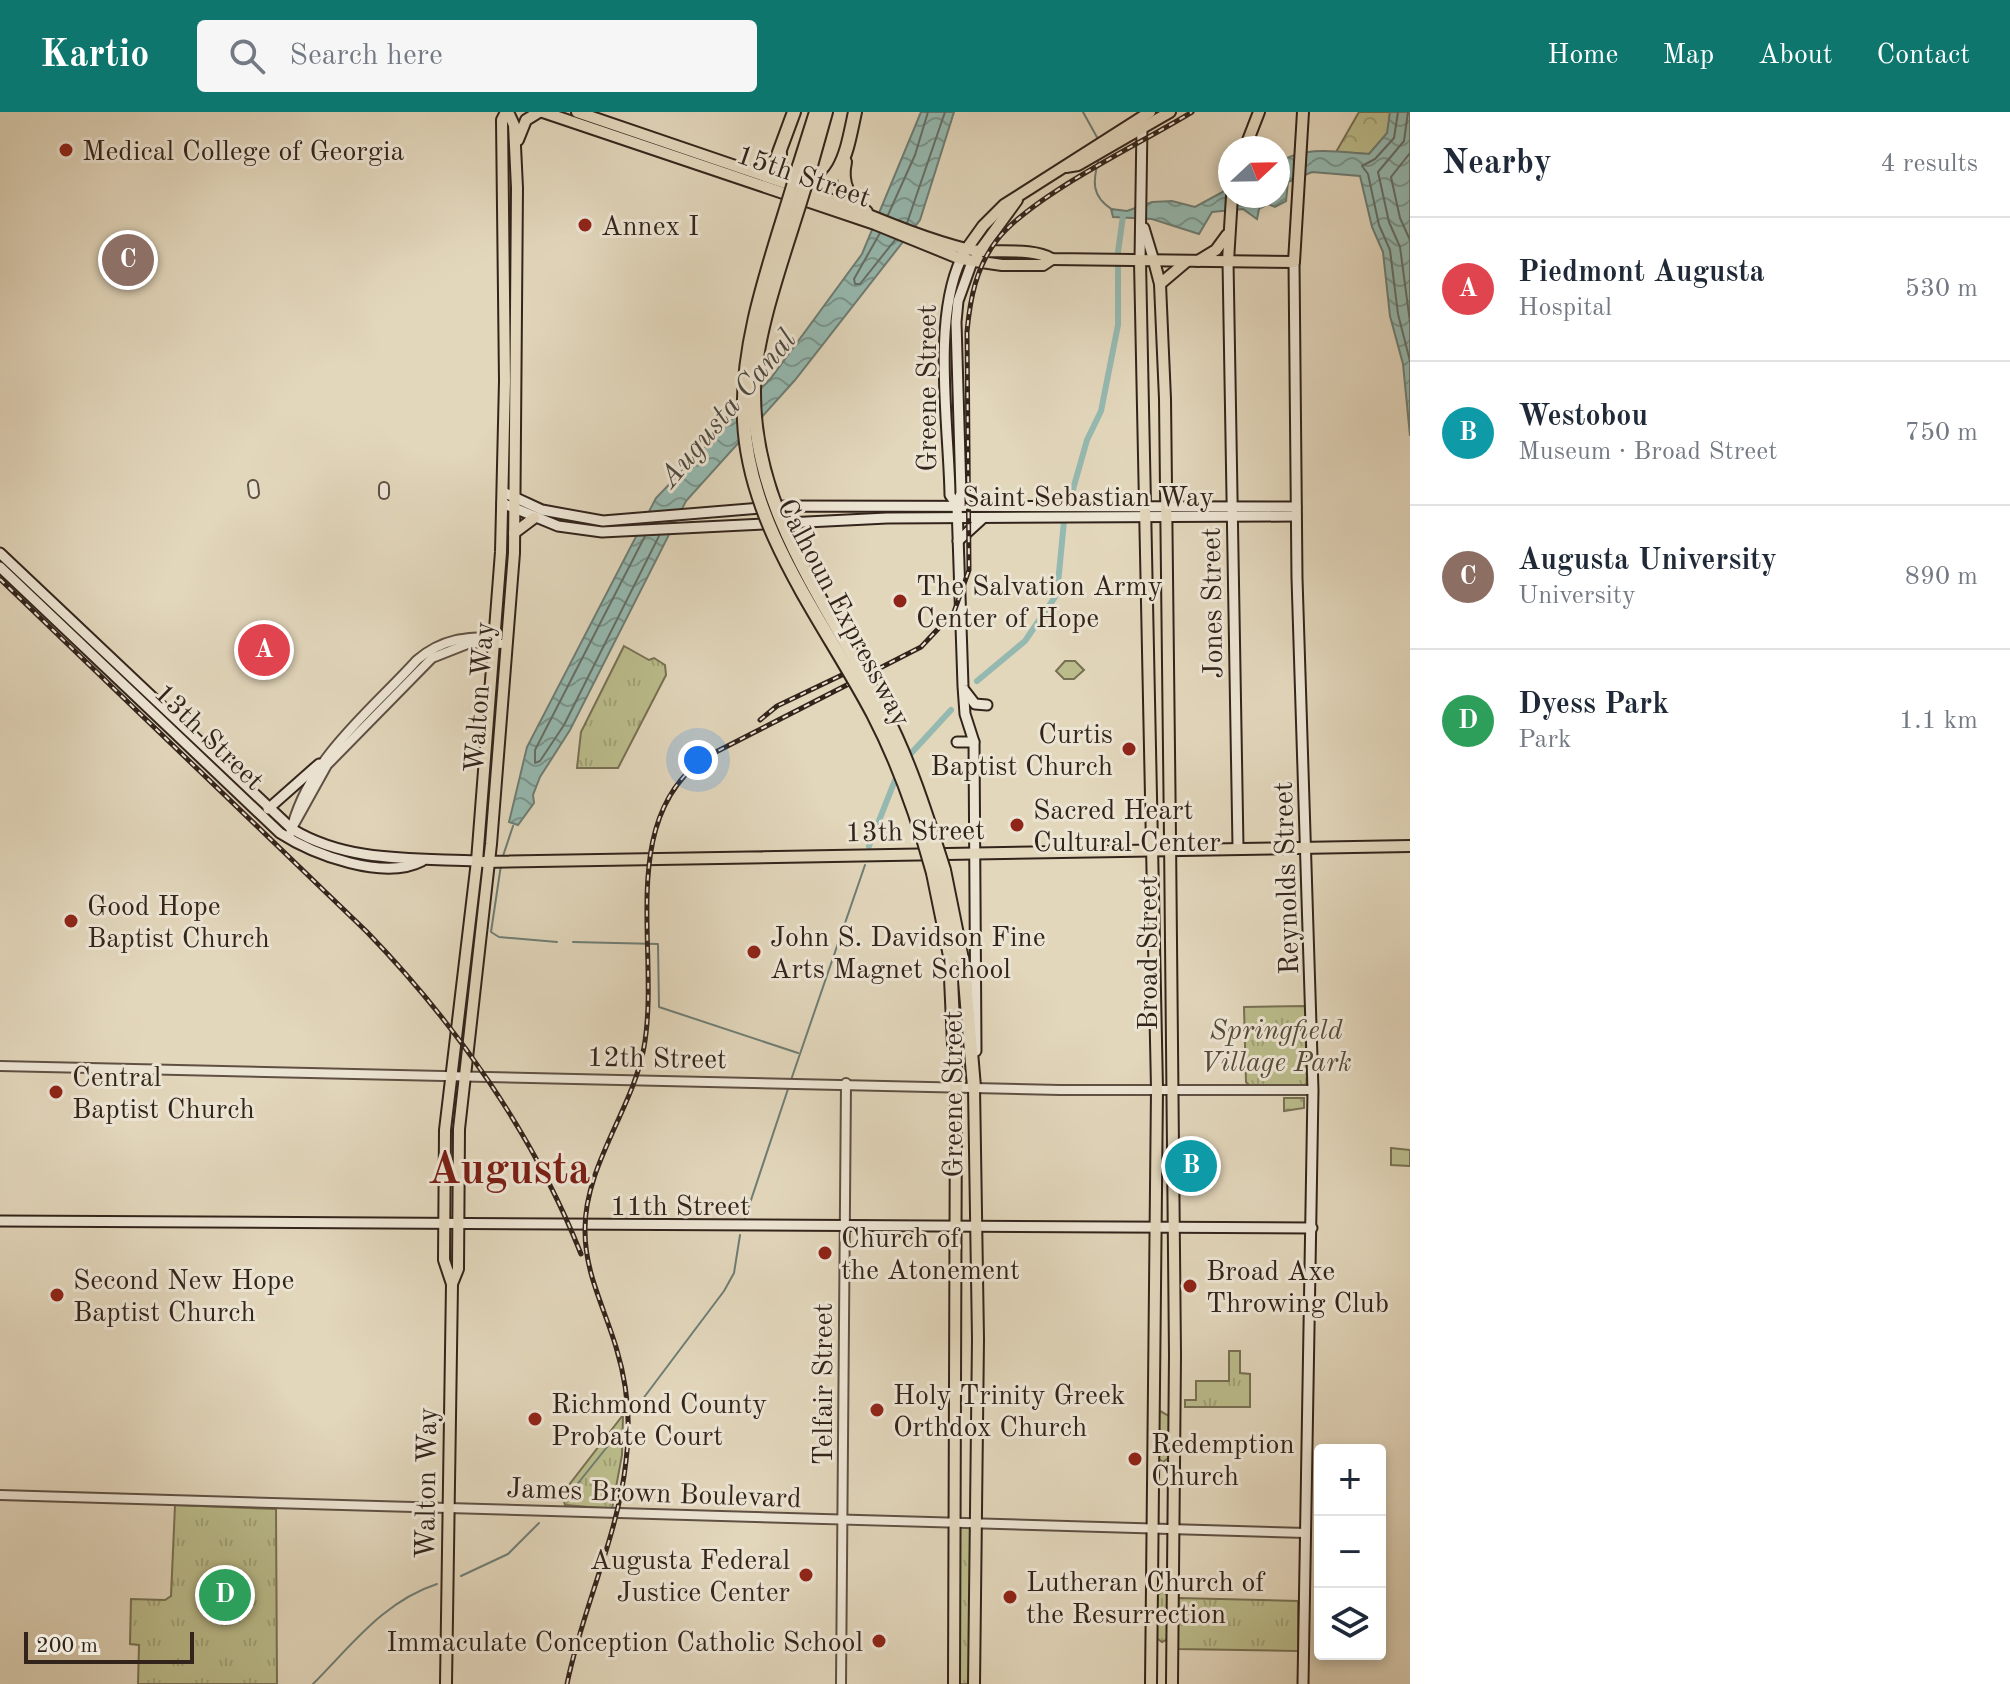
<!DOCTYPE html>
<html lang="en">
<head>
<meta charset="utf-8">
<style>
  :root { --surface:#fff; --page:#f6f6f7; --text:#1f2937; --muted:#747a83; --line:#e0e1e3; --accent:#0f766e }
  body { margin:0; font-family:"Old Standard TT",serif; background:var(--page); color:var(--text) }
  .controls { position:absolute; right:24px; bottom:24px; display:grid; overflow:hidden; border-radius:8px; box-shadow:0 4px 12px #0003 }
  .controls button { width:72px; height:72px; display:grid; place-items:center; padding:0; border:0; border-bottom:2px solid var(--line); background:var(--surface); color:var(--text); font:40px sans-serif }
  .compass { position:absolute; left:1218px; top:24px; width:72px; height:72px; border-radius:50%; background:var(--surface); box-shadow:0 4px 12px #0003; rotate:68deg }
  .scale { position:absolute; left:24px; bottom:20px; width:170px; box-sizing:border-box; padding-left:8px; border:4px solid #33241b; border-top:0; font-size:22px; line-height:28px; white-space:nowrap; color:#33241b; -webkit-text-stroke:6px #ece4d3; paint-order:stroke }
  .you { position:absolute; left:698px; top:648px; width:28px; height:28px; margin:-20px; border:6px solid #fff; border-radius:50%; background:#1a73e8; box-shadow:0 0 0 12px #1a73e833 }
  .badge { display:grid; place-items:center; width:52px; height:52px; border-radius:50%; background:var(--accent); color:#fff; font-size:26px; font-weight:700 }
  .pin { position:absolute; translate:-50% -50%; border:4px solid #fff; box-shadow:0 2px 8px #0006 }
  .list { margin:0; padding:0; list-style:none }
  h2 { display:flex; justify-content:space-between; align-items:center; height:104px; margin:0; padding:0 32px; font-size:34px }
  h2 small { font-size:26px; font-weight:400; color:var(--muted) }
  .list li { display:grid; grid-template-columns:52px 1fr auto; gap:24px; align-items:center; box-sizing:border-box; height:144px; padding:0 32px; border-top:2px solid var(--line) }
  .list b { display:block; font-size:30px; white-space:nowrap }
  .list p { margin:0; font-size:26px; white-space:nowrap; color:var(--muted) }
  .list em { font-size:26px; font-style:normal; color:var(--muted) }
  .icon { flex:none; width:44px; height:44px; fill:none; stroke:currentColor; stroke-width:2; stroke-linecap:round; stroke-linejoin:round }
  .map { position:relative; flex:none; width:1410px; height:1572px; overflow:hidden }
  header { display:flex; align-items:center; gap:48px; box-sizing:border-box; height:112px; padding:0 40px; background:var(--accent); color:#fff }
  header strong { font-size:38px }
  nav { display:flex; gap:44px; margin-inline-start:auto; font-size:28px }
  .search { width:560px; height:72px; background:var(--page); display:flex; align-items:center; gap:20px; box-sizing:border-box; padding:0 28px; border-radius:8px; color:var(--muted); font-size:30px }
  main { display:flex }
  aside { flex:1; background:var(--surface) }
  .map>svg:first-child { display:block }
</style>
</head>
<body>
<header>
<strong>Kartio</strong>
<div class="search"><svg class="icon" aria-label="search" viewBox="0 0 24 24"><circle cx="10" cy="10" r="6"/><path d="M15 15l6 6"/></svg>Search here</div>
<nav><a>Home</a><a>Map</a><a>About</a><a>Contact</a></nav>
</header>
<main>
<div class="map">
<svg width="1410" height="1572" viewBox="0 0 1410 1572">
  <defs>
    <pattern id="forest-crowns" width="20" height="18" patternUnits="userSpaceOnUse" patternTransform="scale(2)"><rect width="20" height="18" fill="#bbbc8b"/><path d="M2 6a3 3 0 1 1 6 0M12 15a3 3 0 1 1 6 0" fill="none" stroke="#a1a177"/></pattern>
    <pattern id="cemetery-stones" width="16" height="16" patternUnits="userSpaceOnUse" patternTransform="scale(2)"><rect width="16" height="16" fill="#bbbc8b"/><path d="M2 7V4a2 2 0 0 1 4 0v3zM10 15v-3a2 2 0 0 1 4 0v3z" fill="#a1a177"/></pattern>
    <pattern id="park-tufts" width="24" height="20" patternUnits="userSpaceOnUse" patternTransform="scale(2)"><rect width="24" height="20" fill="#bbbc8b"/><path d="M3 7l-1-3M5 7V3M7 7l1-3M15 17l-1-3M17 17v-4M19 17l1-3" fill="none" stroke="#a1a177"/></pattern>
    <pattern id="water-waves" width="16" height="10" patternUnits="userSpaceOnUse" patternTransform="scale(2)"><rect width="16" height="10" fill="#95b9b0"/><path d="M0 5q4-4 8 0t8 0" fill="none" stroke="#7a968e"/></pattern>
  </defs>
  <rect width="100%" height="100%" fill="#e2d6bb"/>
  <filter id="stains"><feTurbulence type="fractalNoise" baseFrequency=".0025" numOctaves="4"/><feColorMatrix values="0 0 0 0 .2 0 0 0 0 .09 0 0 0 0 .02 0 0 0 .5 -.17"/></filter>
  <radialGradient id="worn" r=".72"><stop offset=".6" stop-color="#630" stop-opacity="0"/><stop offset="1" stop-color="#630" stop-opacity=".3"/></radialGradient>
  <g fill="#bbbc8b" stroke="#777053" stroke-width="2">
    <polygon points="1391,1036 1410,1038 1410,1054 1391,1053"/>
    <polygon points="1160,1299 1171,1305 1170,1345 1163,1350 1156,1345 1157,1302"/>
  </g>
  <polygon fill="url(#forest-crowns)" stroke="#777053" stroke-width="2" points="1359,0 1390,0 1388,21 1369,42 1336,40"/>
  <polygon fill="url(#cemetery-stones)" stroke="#777053" stroke-width="2" points="1284,986 1304,986 1304,996 1284,999"/>
  <g fill="url(#park-tufts)" stroke="#777053" stroke-width="2">
    <polygon points="624,534 649,548 654,546 665,553 666,563 618,656 577,656 581,620"/>
    <polygon points="1065,549 1075,549 1084,558 1074,567 1064,567 1056,559"/>
    <polygon points="1305,894 1307,971 1304,974 1250,974 1246,970 1244,895"/>
    <polygon points="1229,1239 1240,1239 1240,1261 1250,1262 1250,1295 1185,1295 1185,1288 1196,1288 1196,1269 1229,1269"/>
    <polygon points="623,1303 622,1343 612,1397 565,1393 562,1382"/>
    <polygon points="175,1393 276,1397 277,1572 138,1572 139,1533 130,1532 131,1487 165,1488 171,1484"/>
    <polygon points="955,1413 976,1413 974,1572 954,1572"/>
    <polygon points="1163,1479 1169,1485 1168,1527 1162,1530 1155,1525 1155,1485"/>
    <polygon points="1178,1486 1298,1489 1298,1539 1177,1537"/>
  </g>
  <g fill="url(#water-waves)" stroke="#6e7d74" stroke-width="2">
    <polygon points="921,0 954,0 920,108 795,268 686,389 570,618 540,665 533,683 534,691 518,713 509,710 527,635 656,386 771,266 862,142"/>
    <path d="M 1390,0 L 1410,0 L 1410,324 L 1403,252 L 1390,204 L 1383,140 L 1372,115 L 1360,64 L 1312,60 L 1288,70 L 1286,89 L 1275,95 L 1268,92 L 1259,97 L 1257,107 L 1243,97 L 1212,100 L 1199,122 L 1152,107 L 1113,105 L 1111,97 L 1127,99 L 1152,90 L 1172,89 L 1195,95 L 1230,76 L 1230,84 L 1278,84 L 1278,51 C 1305,33 1338,40 1369,42 L 1387,21 Z"/>
  </g>
  <g fill="none" stroke-linecap="round" stroke-linejoin="round">
    <g stroke="#646e66" stroke-width="2">
      <polyline points="1398,0 1394,26 1375,47 1362,54 1368,62 1379,113 1390,138 1398,202 1410,249"/>
      <polyline points="1408,0 1404,29 1378,60 1389,110 1400,135 1410,210"/>
      <polyline points="1410,41 1391,65 1400,106 1410,128"/>
      <polyline points="888,103 915,43 928,0"/>
      <polyline points="907,111 945,0"/>
      <polyline points="880,121 854,167 855,172 860,172 895,128"/>
      <polyline points="645,424 535,638 535,651 540,649 564,613 659,424"/>
    </g>
    <g stroke="#6e7d74" stroke-width="2">
      <polyline points="1083,0 1098,27"/>
      <path d="M 1099,45 C 1093,68 1090,84 1113,98"/>
      <polyline points="502,747 513,714"/>
      <polyline points="501,753 491,820 499,825 557,830"/>
      <polyline points="573,830 658,832 659,895 798,941"/>
      <polyline points="791,968 865,753"/>
      <polyline points="745,1106 789,974"/>
      <polyline points="633,1300 724,1179 734,1161 740,1123"/>
      <polyline points="571,1380 619,1320"/>
      <polyline points="461,1464 508,1442 539,1411"/>
      <path d="M 313,1572 C 351,1534 384,1489 437,1472"/>
    </g>
    <g stroke="#95b9b0" stroke-width="6">
      <polyline points="977,569 1025,529 1057,482 1064,409 1087,328 1101,299 1118,213 1118,140 1123,104"/>
      <polyline points="905,648 951,598"/>
      <polyline points="869,734 899,658"/>
    </g>
    <defs>
      <g id="tertiary">
        <polyline points="253,373 254,381"/>
        <polyline points="384,382 384,375"/>
        <polyline points="292,716 327,653 432,546 470,531 506,532"/>
        <path d="M 290,722 C 307,647 368,602 417,548 C 443,526 466,525 498,525"/>
        <polyline points="0,954 1060,978 1313,978"/>
        <polyline points="0,1383 1306,1421"/>
        <polyline points="841,1572 846,971"/>
      </g>
      <g id="secondary">
        <polyline points="1144,116 1154,149"/>
        <polyline points="1140,149 1142,13"/>
        <polyline points="1228,149 1238,735"/>
        <polyline points="972,150 958,189 956,210 961,381 957,393 963,574 965,602 974,630 976,939"/>
        <polyline points="1294,150 1297,466 1313,978 1303,1572"/>
        <polyline points="503,380 542,398 603,409 785,394 1296,395"/>
        <polyline points="502,391 558,414 602,420 887,406 1296,404"/>
        <path d="M 957,393 L 950,383 C 949,315 932,209 961,147"/>
        <polyline points="958,429 982,407"/>
        <path d="M 0,441 L 292,717 C 348,751 414,746 477,749"/>
        <path d="M 0,455 L 280,721 C 314,743 384,769 422,749"/>
        <polyline points="965,579 975,592 987,593"/>
        <polyline points="957,630 974,630"/>
        <polyline points="268,697 319,652"/>
        <polyline points="0,1109 1312,1116"/>
      </g>
      <g id="primary">
        <polyline points="543,0 875,112 961,147 1002,153 1043,153 1052,147"/>
        <polyline points="577,0 791,73"/>
        <polyline points="518,28 526,8 539,0"/>
        <polyline points="1245,36 1259,0"/>
        <polyline points="1066,55 1078,53 1170,0"/>
        <path d="M 806,78 C 857,97 913,124 966,137 C 992,143 1029,134 1052,147 L 1294,150 L 1303,0"/>
        <polyline points="963,142 983,114 1004,93 1150,0"/>
        <polyline points="977,143 1017,88"/>
        <polyline points="1140,149 1157,977 1151,1572"/>
        <polyline points="1154,149 1160,172 1165,287 1170,726 1175,1243 1172,1572"/>
        <polyline points="1198,149 1216,138 1227,123"/>
        <polyline points="1228,149 1232,84"/>
        <polyline points="1160,172 1186,150"/>
        <polyline points="514,421 534,406"/>
        <polyline points="483,750 1410,734"/>
        <polyline points="974,975 978,1227 974,1572"/>
        <polyline points="452,1172 458,1157 459,1017 491,732 514,441 517,76 514,13 508,0"/>
        <polyline points="446,1572 452,1172 444,1148 445,1018 477,749 501,440 505,269 502,8 506,0"/>
        <polyline points="954,1572 956,976"/>
      </g>
      <g id="motorway">
        <path d="M 780,41 L 780,55 L 797,86 C 843,73 846,42 855,0"/>
        <path d="M 845,50 C 840,72 849,87 866,100"/>
        <polyline points="799,54 816,0"/>
        <polyline points="810,57 826,0"/>
        <polyline points="763,62 774,54 794,0"/>
        <polyline points="944,758 964,857 974,975"/>
        <polyline points="933,761 950,844 956,976"/>
      </g>
    </defs>
    <use href="#tertiary" stroke="#5f5043" stroke-width="12"/>
    <use href="#secondary" stroke="#33241b" stroke-width="13"/>
    <use href="#primary" stroke="#33241b" stroke-width="14"/>
    <use href="#motorway" stroke="#33241b" stroke-width="16"/>
    <use href="#tertiary" stroke="#ece4d3" stroke-width="8"/>
    <use href="#secondary" stroke="#ece4d3" stroke-width="9"/>
    <use href="#primary" stroke="#e2d6bb" stroke-width="10"/>
    <use href="#motorway" stroke="#e2d6bb" stroke-width="12"/>
    <defs>
      <g id="rail">
        <path d="M 0,467 L 367,820 C 456,912 534,1023 581,1142"/>
        <polyline points="760,608 777,594 844,562"/>
        <path d="M 567,1572 C 582,1497 618,1425 626,1349 C 631,1312 627,1271 616,1235 C 604,1195 585,1161 585,1119 C 584,1054 633,997 644,935 C 661,840 615,708 706,645 L 921,535 L 954,500 L 969,458 L 967,220 C 970,187 976,155 997,128 C 1032,83 1140,32 1192,0"/>
      </g>
    </defs>
    <use href="#rail" stroke="#33241b" stroke-width="5"/>
    <use href="#rail" stroke="#ece4d3" stroke-width="2" stroke-dasharray="6" stroke-linecap="butt"/>
    <defs>
      <g id="motorway-bridge">
        <path d="M 799,54 C 776,135 740,223 744,309 C 749,417 824,509 873,602 C 899,652 918,706 933,761"/>
        <path d="M 810,57 C 793,120 754,216 754,279 C 753,401 831,496 884,600 C 910,650 927,705 944,758"/>
      </g>
    </defs>
    <use href="#motorway-bridge" stroke="#33241b" stroke-width="16" stroke-linecap="butt"/>
    <use href="#motorway-bridge" stroke="#e2d6bb" stroke-width="12"/>
  </g>
  <g fill="#8f2418" stroke="#ece4d3" stroke-width="3">
    <circle cx="66" cy="38" r="8"/>
    <circle cx="585" cy="113" r="8"/>
    <circle cx="900" cy="489" r="8"/>
    <circle cx="1129" cy="637" r="8"/>
    <circle cx="1017" cy="713" r="8"/>
    <circle cx="71" cy="809" r="8"/>
    <circle cx="754" cy="840" r="8"/>
    <circle cx="56" cy="980" r="8"/>
    <circle cx="825" cy="1141" r="8"/>
    <circle cx="1190" cy="1174" r="8"/>
    <circle cx="57" cy="1183" r="8"/>
    <circle cx="877" cy="1298" r="8"/>
    <circle cx="535" cy="1307" r="8"/>
    <circle cx="1135" cy="1347" r="8"/>
    <circle cx="806" cy="1463" r="8"/>
    <circle cx="1010" cy="1485" r="8"/>
    <circle cx="879" cy="1529" r="8"/>
  </g>
  <g text-anchor="middle" stroke-width="6" stroke-linejoin="round" paint-order="stroke">
    <g font-size="28" fill="#33241b" stroke="#ece4d3" text-anchor="start">
      <text x="82" y="48">Medical College of Georgia</text>
      <text x="601" y="123">Annex I</text>
      <text x="916" y="483">The Salvation Army<tspan x="916" dy="32">Center of Hope</tspan></text>
      <text x="1113" y="631" text-anchor="end">Curtis<tspan x="1113" dy="32">Baptist Church</tspan></text>
      <text x="1033" y="707">Sacred Heart<tspan x="1033" dy="32">Cultural Center</tspan></text>
      <text x="87" y="803">Good Hope<tspan x="87" dy="32">Baptist Church</tspan></text>
      <text x="770" y="834">John S. Davidson Fine<tspan x="770" dy="32">Arts Magnet School</tspan></text>
      <text x="72" y="974">Central<tspan x="72" dy="32">Baptist Church</tspan></text>
      <text x="841" y="1135">Church of<tspan x="841" dy="32">the Atonement</tspan></text>
      <text x="1206" y="1168">Broad Axe<tspan x="1206" dy="32">Throwing Club</tspan></text>
      <text x="73" y="1177">Second New Hope<tspan x="73" dy="32">Baptist Church</tspan></text>
      <text x="893" y="1292">Holy Trinity Greek<tspan x="893" dy="32">Orthdox Church</tspan></text>
      <text x="551" y="1301">Richmond County<tspan x="551" dy="32">Probate Court</tspan></text>
      <text x="1151" y="1341">Redemption<tspan x="1151" dy="32">Church</tspan></text>
      <text x="790" y="1457" text-anchor="end">Augusta Federal<tspan x="790" dy="32">Justice Center</tspan></text>
      <text x="1026" y="1479">Lutheran Church of<tspan x="1026" dy="32">the Resurrection</tspan></text>
      <text x="863" y="1539" text-anchor="end">Immaculate Conception Catholic School</text>
    </g>
    <g font-size="28" fill="#33241b" stroke="#ece4d3">
      <text transform="translate(804 63) rotate(19)" y="10">15th Street</text>
      <text transform="translate(926 276) rotate(-90)" y="10">Greene Street</text>
      <text x="1088" y="394">Saint Sebastian Way</text>
      <text transform="translate(1211 491) rotate(-91)" y="10">Jones Street</text>
      <text transform="translate(845 500) rotate(62)" y="10">Calhoun Expressway</text>
      <text transform="translate(478 585) rotate(-86)" y="10">Walton Way</text>
      <text transform="translate(210 624) rotate(44)" y="10">13th Street</text>
      <text transform="translate(915 718) rotate(-1)" y="10">13th Street</text>
      <text transform="translate(1285 766) rotate(-92)" y="10">Reynolds Street</text>
      <text transform="translate(1147 841) rotate(-90)" y="10">Broad Street</text>
      <text transform="translate(657 945) rotate(1)" y="10">12th Street</text>
      <text transform="translate(952 982) rotate(-90)" y="10">Greene Street</text>
      <text x="680" y="1103">11th Street</text>
      <text transform="translate(822 1272) rotate(-90)" y="10">Telfair Street</text>
      <text transform="translate(425 1371) rotate(-89)" y="10">Walton Way</text>
      <text transform="translate(654 1380) rotate(2)" y="10">James Brown Boulevard</text>
    </g>
    <g font-size="28" font-style="italic" fill="#554a37" stroke="#ece4d3">
      <text x="1276" y="927">Springfield<tspan x="1276" dy="32">Village Park</tspan></text>
    </g>
    <g font-size="30" font-style="italic" fill="#4c4940" stroke="#ece4d3">
      <text transform="translate(727 296) rotate(-50)" y="10">Augusta Canal</text>
    </g>
    <g font-size="44" font-weight="bold" fill="#7a1f14" stroke="#ece4d3">
      <text x="509" y="1071">Augusta</text>
    </g>
  </g>
  <rect width="100%" height="100%" filter="url(#stains)"/>
  <rect width="100%" height="100%" fill="url(#worn)"/>
</svg>
<div class="controls">
<button>+</button>
<button>−</button>
<button><svg class="icon" aria-label="layers" viewBox="0 0 24 24"><path d="M12 4l9 5-9 5-9-5zM3 14l9 5 9-5"/></svg></button>
</div>
<svg class="compass" viewBox="-18 -18 36 36"><path d="M0-13l5 13h-10z" fill="#e53935"/><path d="M0 13l5-13h-10z" fill="#747a83"/></svg>
<div class="scale">200 m</div>
<div class="you"></div>
<div class="pin badge" style="left:264px;top:538px;background:#e0444e">A</div>
<div class="pin badge" style="left:1191px;top:1054px;background:#0f9aa8">B</div>
<div class="pin badge" style="left:128px;top:148px;background:#8d6e63">C</div>
<div class="pin badge" style="left:225px;top:1483px;background:#2e9e5b">D</div>
</div>
<aside>
<h2>Nearby<small>4 results</small></h2>
<ul class="list">
<li><span class="badge" style="background:#e0444e">A</span><div><b>Piedmont Augusta</b><p>Hospital</p></div><em>530 m</em></li>
<li><span class="badge" style="background:#0f9aa8">B</span><div><b>Westobou</b><p>Museum · Broad Street</p></div><em>750 m</em></li>
<li><span class="badge" style="background:#8d6e63">C</span><div><b>Augusta University</b><p>University</p></div><em>890 m</em></li>
<li><span class="badge" style="background:#2e9e5b">D</span><div><b>Dyess Park</b><p>Park</p></div><em>1.1 km</em></li>
</ul>
</aside>
</main>
</body>
</html>
